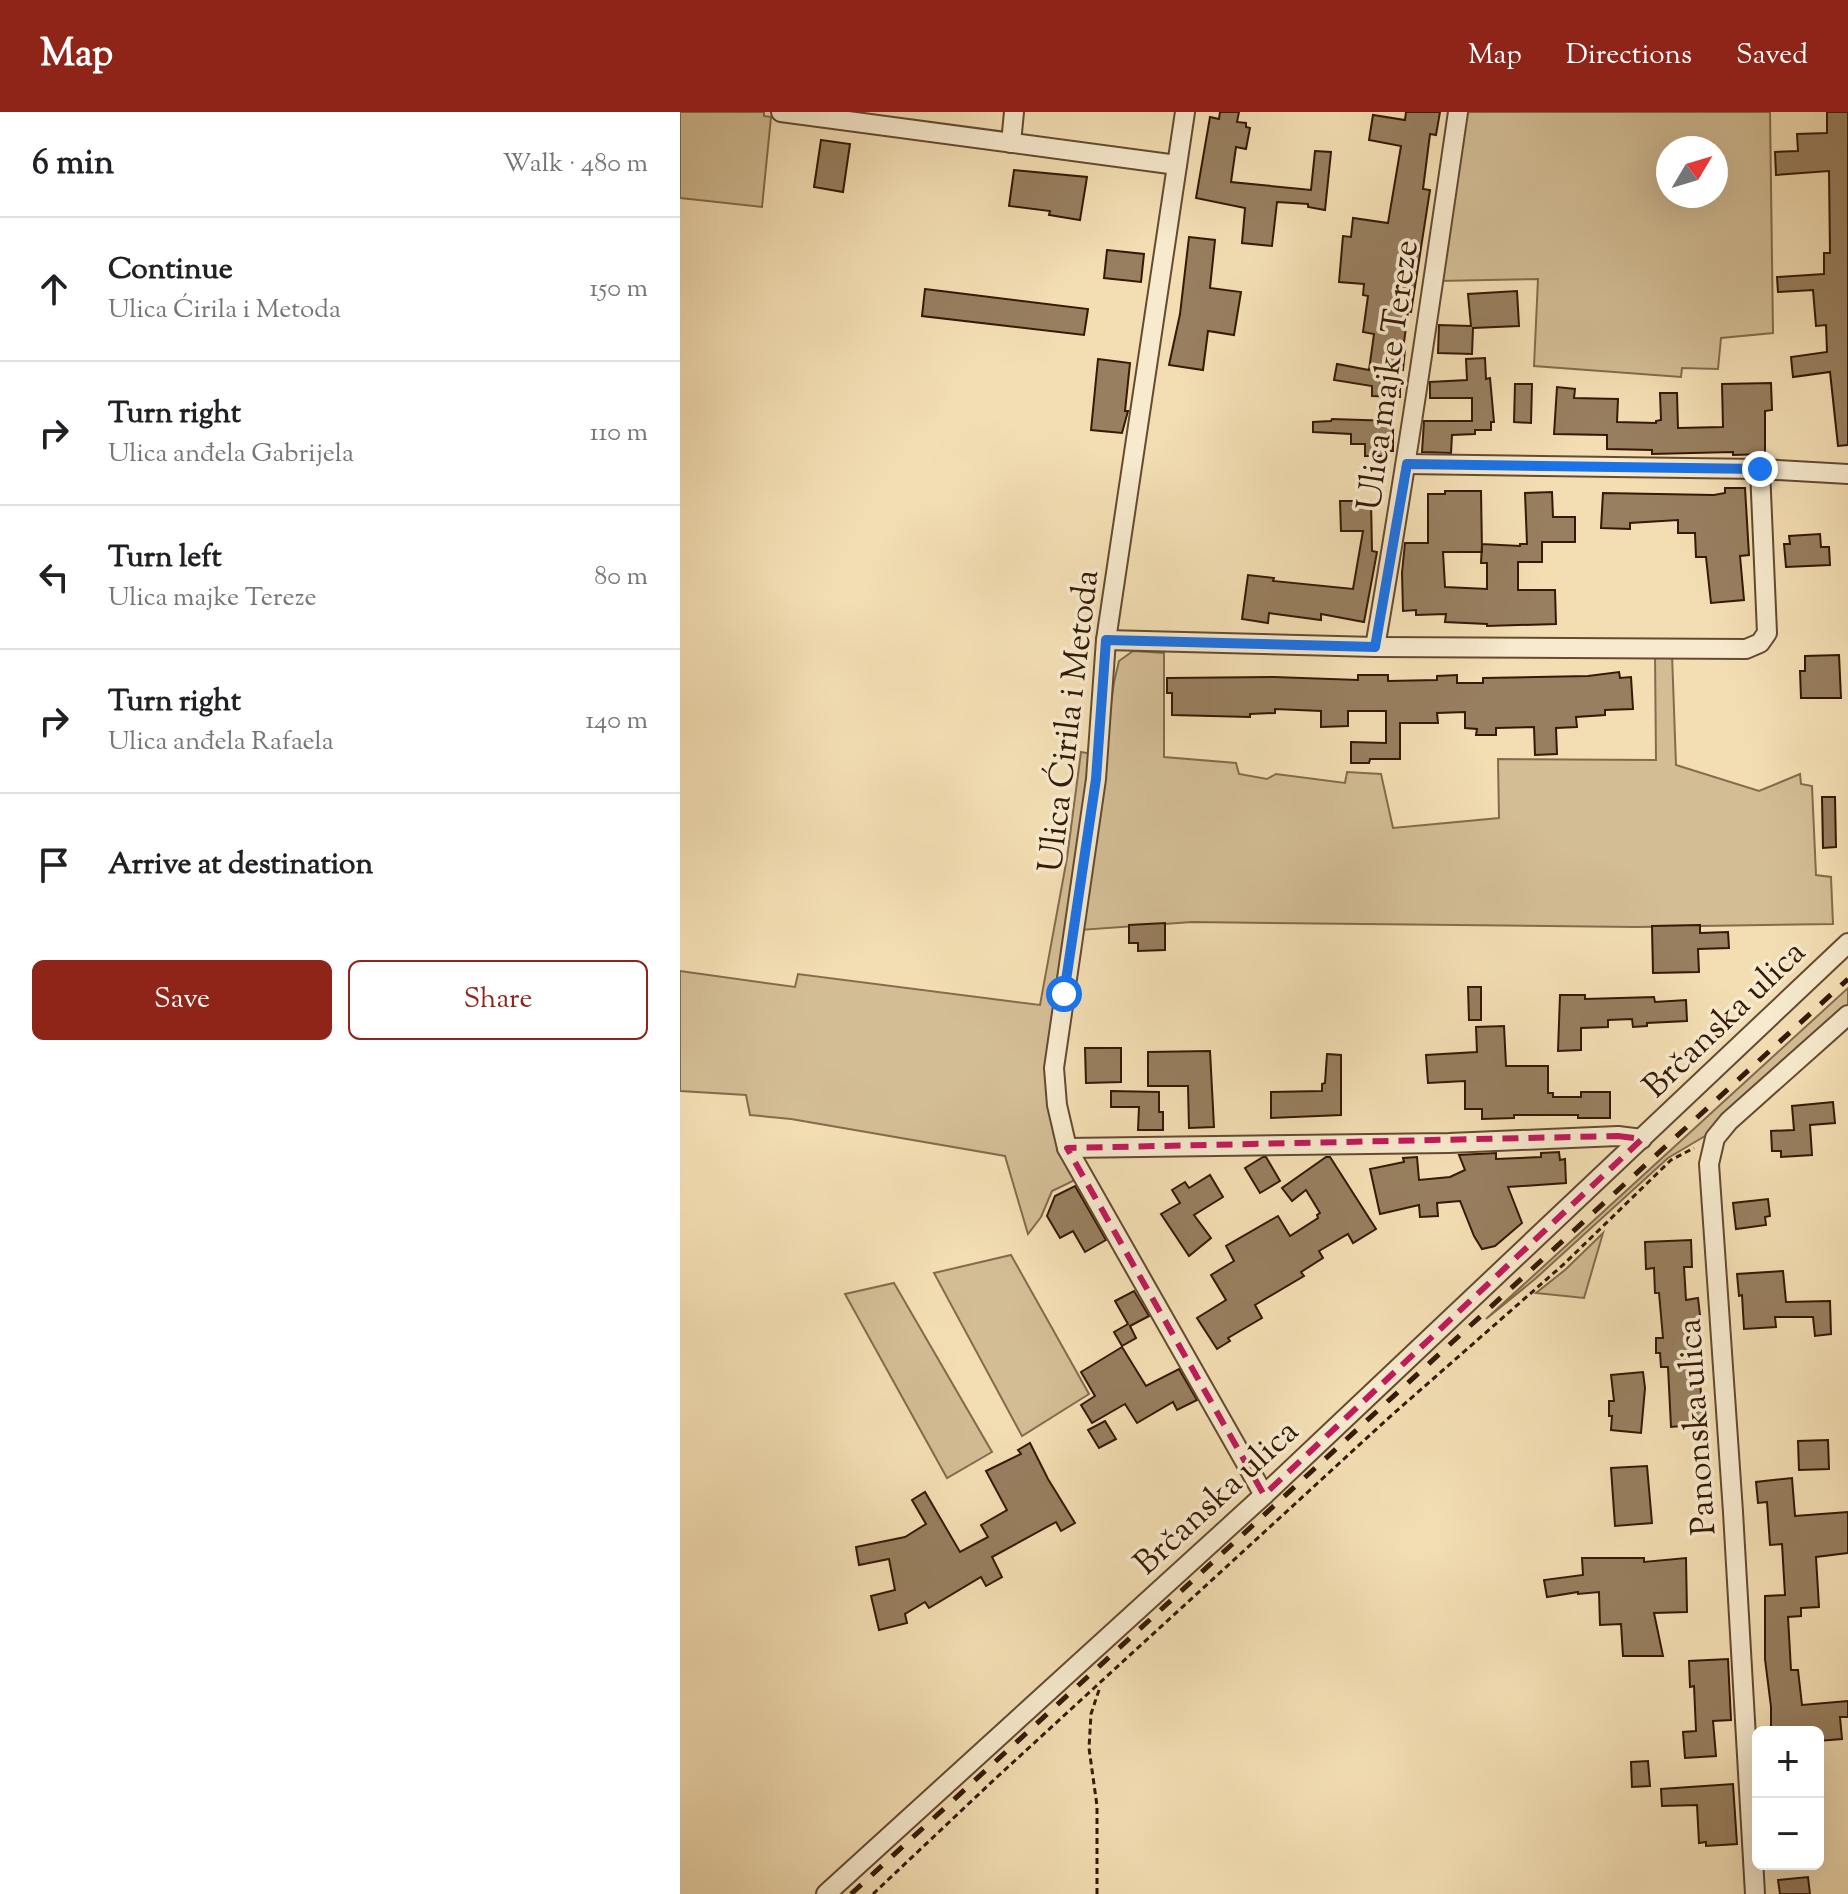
<!DOCTYPE html>
<html lang="en">
<head>
<meta charset="utf-8">
<style>
  :root { --surface:#fff; --page:#f2f2f2; --text:#202124; --muted:#757577; --line:#e0e0e0; --accent:#8f2418 }
  body { margin:0; font-family:"Sorts Mill Goudy",serif; background:var(--page); color:var(--text) }
  .controls { position:absolute; right:24px; bottom:24px; display:grid; overflow:hidden; border-radius:12px; box-shadow:0 8px 32px #0002 }
  .controls button { width:72px; height:72px; display:grid; place-items:center; padding:0; border:0; border-bottom:2px solid var(--line); background:var(--surface); color:var(--text); font:40px sans-serif }
  .compass { position:absolute; left:976px; top:24px; width:72px; height:72px; border-radius:50%; background:var(--surface); box-shadow:0 8px 32px #0002; rotate:52deg }
  .stop { position:absolute; width:24px; height:24px; margin:-18px; border:6px solid #1a73e8; border-radius:50%; background:#fff }
  .stop.end { background:#1a73e8; border-color:#fff; box-shadow:0 2px 8px #0008 }
  .list { margin:0; padding:0; list-style:none }
  h2 { display:flex; justify-content:space-between; align-items:center; height:104px; margin:0; padding:0 32px; font-size:34px }
  h2 small { font-size:26px; font-weight:400; color:var(--muted) }
  .list li { display:grid; grid-template-columns:52px 1fr auto; gap:24px; align-items:center; box-sizing:border-box; height:144px; padding:0 32px; border-top:2px solid var(--line) }
  .list b { display:block; font-size:30px; white-space:nowrap }
  .list p { margin:0; font-size:26px; white-space:nowrap; color:var(--muted) }
  .list em { font-size:26px; font-style:normal; color:var(--muted) }
  .actions { display:flex; gap:16px; padding:24px 32px }
  .actions a { flex:1; padding:18px 0; border:2px solid var(--accent); border-radius:12px; text-align:center; font-size:28px; color:var(--accent) }
  .actions .main { background:var(--accent); color:#fff }
  .icon { flex:none; width:44px; height:44px; fill:none; stroke:currentColor; stroke-width:2; stroke-linecap:round; stroke-linejoin:round }
  .map { position:relative; flex:none; width:1168px; height:1782px; overflow:hidden }
  header { display:flex; align-items:center; gap:48px; box-sizing:border-box; height:112px; padding:0 40px; background:var(--accent); color:#fff }
  header strong { font-size:38px }
  nav { display:flex; gap:44px; margin-inline-start:auto; font-size:28px }
  main { display:flex }
  aside { flex:1; background:var(--surface) }
  .map>svg:first-child { display:block }
</style>
</head>
<body>
<header>
<strong>Map</strong>
<nav><a>Map</a><a>Directions</a><a>Saved</a></nav>
</header>
<main>
<aside>
<h2>6 min<small>Walk · 480 m</small></h2>
<ul class="list">
<li><svg class="icon" aria-label="ahead" viewBox="0 0 24 24"><path d="M12 20V5M6 11l6-6 6 6"/></svg><div><b>Continue</b><p>Ulica Ćirila i Metoda</p></div><em>150 m</em></li>
<li><svg class="icon" aria-label="right" viewBox="0 0 24 24"><path d="M7 20v-9h11M14 6l5 5-5 5"/></svg><div><b>Turn right</b><p>Ulica anđela Gabrijela</p></div><em>110 m</em></li>
<li><svg class="icon" aria-label="left" viewBox="0 0 24 24"><path d="M17 20v-9H6M10 6l-5 5 5 5"/></svg><div><b>Turn left</b><p>Ulica majke Tereze</p></div><em>80 m</em></li>
<li><svg class="icon" aria-label="right" viewBox="0 0 24 24"><path d="M7 20v-9h11M14 6l5 5-5 5"/></svg><div><b>Turn right</b><p>Ulica anđela Rafaela</p></div><em>140 m</em></li>
<li><svg class="icon" aria-label="arrive" viewBox="0 0 24 24"><path d="M6 21V4h12l-3 4 3 4H6"/></svg><div><b>Arrive at destination</b></div></li>
</ul>
<div class="actions"><a class="main">Save</a><a>Share</a></div>
</aside>
<div class="map">
<svg width="1168" height="1782" viewBox="0 0 1168 1782">
  <rect width="100%" height="100%" fill="#f3deb3"/>
  <filter id="stains"><feTurbulence type="fractalNoise" baseFrequency=".0025" numOctaves="4"/><feColorMatrix values="0 0 0 0 .2 0 0 0 0 .09 0 0 0 0 .02 0 0 0 .5 -.17"/></filter>
  <radialGradient id="worn" r=".72"><stop offset=".6" stop-color="#630" stop-opacity="0"/><stop offset="1" stop-color="#630" stop-opacity=".3"/></radialGradient>
  <g fill="#d3bd95" stroke="#846b4c" stroke-width="2" fill-rule="evenodd">
    <polygon points="0,0 84,0 84,4 91,5 82,95 0,86"/>
    <path d="M 783,0 L 1090,0 L 1093,221 L 1041,226 L 1038,257 L 1002,256 L 1001,265 L 854,254 L 858,167 L 759,169 ZM 988,36 L 1036,36 L 1036,84 L 988,84 Z"/>
    <polygon points="453,539 484,541 484,645 556,651 559,662 587,667 596,662 665,671 667,660 701,662 713,716 819,706 818,647 976,648 975,542 992,542 996,653 1079,679 1120,662 1121,672 1132,674 1136,763 1151,765 1153,812 956,815 512,810 400,818 434,570 439,549"/>
    <polygon points="401,640 412,642 373,906 395,1068 372,1079 361,1105 348,1122 325,1044 111,1007 70,1003 66,983 0,979 0,859 115,875 118,862 360,893 387,746"/>
    <polygon points="1168,876 1168,896 1025,1024 988,1046 855,1167 806,1207"/>
    <polygon points="923,1121 904,1186 856,1181 885,1158"/>
    <polygon points="331,1143 409,1282 342,1324 254,1161"/>
    <polygon points="214,1171 312,1340 267,1366 165,1182"/>
  </g>
  <g fill="#987f5f" stroke="#351904" stroke-width="2">
    <polygon points="540,0 559,0 557,10 566,11 566,15 570,16 566,37 556,35 551,70 631,78 635,39 651,40 645,98 628,95 628,92 597,90 592,134 562,131 565,96 516,86 530,5 539,7"/>
    <polygon points="726,0 760,0 756,23 750,22 743,77 750,78 731,200 728,199 723,238 725,238 723,258 720,257 720,285 692,284 692,274 654,268 657,252 689,258 694,222 683,220 688,184 683,183 684,172 659,170 663,124 671,125 673,106 708,111 721,34 689,28 693,3 725,8"/>
    <polygon points="1147,0 1168,0 1168,333 1158,334 1150,260 1113,265 1111,245 1147,240 1146,213 1136,214 1133,178 1098,180 1097,165 1144,162 1144,141 1150,141 1149,59 1096,63 1095,40 1118,39 1117,22 1147,21"/>
    <polygon points="141,28 170,32 163,80 134,75"/>
    <polygon points="334,58 407,65 400,108 369,103 370,99 329,94"/>
    <polygon points="509,125 535,128 530,176 561,180 554,223 528,219 523,258 489,253 500,202"/>
    <polygon points="427,138 464,142 461,170 424,166"/>
    <polygon points="245,177 408,197 404,223 242,204"/>
    <polygon points="837,179 839,214 793,216 792,242 758,241 759,213 791,214 788,182"/>
    <polygon points="805,246 806,267 810,266 814,310 811,310 811,318 795,318 795,322 772,323 771,341 742,340 744,309 792,309 792,286 750,286 750,270 787,268 786,247"/>
    <polygon points="418,247 450,251 445,299 448,299 442,321 411,318"/>
    <polygon points="1091,271 1092,298 1085,299 1085,342 1053,343 1053,340 972,342 972,338 927,337 927,323 874,322 877,275 895,277 894,286 938,287 937,310 976,311 976,309 981,308 980,281 997,281 998,316 1043,315 1042,272"/>
    <polygon points="835,272 852,272 851,311 834,310"/>
    <polygon points="652,307 713,309 713,339 704,339 704,344 685,344 685,332 671,332 671,322 633,320 633,310 651,309"/>
    <polygon points="1045,376 1065,376 1069,443 1060,444 1064,488 1031,491 1026,445 1016,445 1015,421 998,421 998,408 950,411 950,417 921,416 923,381 1034,383 1045,381"/>
    <polygon points="765,379 801,379 802,440 763,440 765,475 807,477 807,451 801,451 802,432 840,434 840,432 847,432 845,381 872,380 873,405 895,405 895,430 862,430 862,450 838,450 838,478 875,478 876,512 807,514 807,512 765,510 766,502 736,503 736,498 723,499 722,461 725,431 748,431 748,382 765,382"/>
    <polygon points="660,389 691,389 692,439 697,440 684,510 641,502 641,508 589,501 588,511 562,507 568,463 594,466 593,469 673,477 683,419 661,419"/>
    <polygon points="1140,422 1141,435 1149,435 1150,453 1106,455 1104,432 1110,432 1109,424"/>
    <polygon points="1159,543 1161,586 1121,586 1120,559 1125,559 1125,544"/>
    <polygon points="939,560 940,566 951,565 953,597 925,598 925,603 896,605 897,615 876,616 877,642 855,643 854,615 816,616 816,623 796,623 797,617 785,616 785,600 757,601 758,611 720,611 720,647 690,647 689,651 671,651 671,630 706,631 706,599 668,599 668,614 641,615 641,599 595,597 595,601 570,602 570,605 492,603 492,581 487,581 487,566 594,565 678,568 678,563 708,563 708,569 757,568 757,564 777,563 777,571 803,571 803,566 908,564"/>
    <polygon points="1142,685 1155,685 1156,735 1143,736"/>
    <polygon points="485,811 485,838 458,839 458,831 449,831 449,813"/>
    <polygon points="1020,813 1020,821 1048,820 1049,836 1018,837 1019,860 973,861 972,814"/>
    <polygon points="788,875 801,875 801,908 789,908"/>
    <polygon points="880,883 905,883 905,887 974,885 975,890 1006,888 1007,909 967,911 967,914 953,915 952,907 928,908 928,915 901,916 901,938 878,939"/>
    <polygon points="824,914 826,954 868,954 868,981 873,981 873,985 901,985 901,980 930,980 930,1006 898,1006 898,1003 834,1003 834,1006 802,1007 802,997 785,997 785,969 748,971 746,943 797,940 796,915"/>
    <polygon points="405,936 441,936 441,970 406,971"/>
    <polygon points="530,939 534,1015 509,1016 508,974 468,974 468,940"/>
    <polygon points="647,942 661,943 661,1003 591,1006 591,980 642,979 642,972 645,971"/>
    <polygon points="431,979 479,980 479,1000 483,1000 483,1018 458,1018 459,995 431,995"/>
    <polygon points="1153,990 1155,1011 1130,1013 1132,1043 1101,1045 1101,1039 1092,1039 1091,1019 1114,1018 1112,994"/>
    <polygon points="879,1040 880,1048 885,1047 886,1071 828,1075 842,1111 815,1134 802,1137 794,1124 780,1089 757,1091 758,1104 740,1105 739,1093 700,1102 690,1057 724,1050 723,1046 737,1045 739,1068 770,1065 785,1058 779,1043 816,1041 816,1047 861,1045 861,1041"/>
    <polygon points="583,1045 586,1045 600,1069 580,1081 565,1056"/>
    <polygon points="646,1045 650,1045 696,1117 673,1131 668,1122 639,1139 643,1146 621,1160 624,1164 575,1193 582,1206 548,1226 550,1229 537,1237 517,1206 546,1188 531,1163 554,1149 546,1134 598,1104 610,1124 638,1106 637,1103 640,1101 626,1078 612,1089 602,1076"/>
    <polygon points="530,1063 543,1085 514,1103 531,1126 509,1144 481,1102 500,1091 492,1078 505,1070 509,1076"/>
    <polygon points="395,1074 426,1128 405,1140 393,1119 380,1126 367,1104 375,1084"/>
    <polygon points="1088,1087 1090,1104 1085,1105 1086,1113 1056,1117 1053,1091"/>
    <polygon points="1011,1128 1012,1155 1004,1155 1006,1188 1018,1186 1021,1212 1009,1213 1011,1268 1020,1268 1023,1312 991,1315 988,1255 981,1255 980,1241 976,1241 976,1226 983,1226 979,1181 975,1181 974,1156 966,1157 965,1130"/>
    <polygon points="1103,1159 1106,1190 1150,1189 1151,1222 1135,1224 1133,1205 1095,1205 1096,1215 1064,1217 1062,1183 1059,1184 1057,1162"/>
    <polygon points="454,1179 469,1204 450,1214 456,1226 442,1234 434,1220 448,1212 435,1189"/>
    <polygon points="442,1235 466,1274 499,1257 517,1288 497,1298 493,1290 457,1311 445,1292 412,1311 401,1293 415,1284 401,1260"/>
    <polygon points="963,1260 965,1276 961,1321 931,1318 932,1304 929,1304 929,1289 934,1289 931,1263"/>
    <polygon points="425,1309 436,1327 419,1336 408,1318"/>
    <polygon points="1148,1328 1149,1357 1119,1358 1118,1329"/>
    <polygon points="350,1331 368,1367 395,1411 381,1419 376,1410 312,1445 322,1465 306,1474 301,1465 249,1496 245,1490 225,1502 227,1511 199,1518 191,1484 215,1478 209,1447 179,1453 176,1435 225,1425 246,1412 232,1388 245,1380 280,1440 308,1425 301,1413 327,1398 306,1359 341,1342 338,1338"/>
    <polygon points="967,1354 972,1411 935,1414 931,1356"/>
    <polygon points="1112,1366 1115,1404 1168,1400 1168,1441 1136,1445 1139,1495 1121,1496 1121,1504 1108,1505 1111,1558 1118,1558 1122,1593 1168,1589 1168,1605 1160,1605 1162,1627 1138,1629 1138,1620 1091,1620 1091,1595 1085,1547 1085,1484 1105,1483 1102,1432 1090,1433 1087,1390 1078,1391 1076,1370"/>
    <polygon points="902,1446 964,1446 964,1450 1006,1446 1007,1500 974,1501 983,1544 943,1544 941,1512 920,1513 919,1480 898,1482 898,1480 867,1485 864,1468 903,1463"/>
    <polygon points="1048,1547 1051,1608 1033,1609 1036,1644 1005,1646 1003,1620 1016,1619 1014,1574 1010,1575 1009,1549"/>
    <polygon points="968,1649 970,1674 952,1675 951,1650"/>
    <polygon points="1053,1672 1057,1732 1026,1734 1026,1730 1019,1731 1017,1693 982,1694 981,1677"/>
    <polygon points="1128,1765 1130,1782 1100,1782 1098,1768"/>
  </g>
  <g fill="none" stroke-linecap="round" stroke-linejoin="round">
    <defs>
      <g id="street">
        <polyline points="101,0 497,53"/>
        <polyline points="505,0 426,528 416,667 374,956 377,993 387,1036 584,1383"/>
        <polyline points="331,31 334,0"/>
        <polyline points="727,352 1080,357 1168,362"/>
        <polyline points="426,528 695,535 1066,537 1080,531 1087,521 1080,357"/>
        <path d="M 695,535 C 726,357 752,178 778,0"/>
        <polyline points="387,1036 769,1031 938,1024 962,1027"/>
        <polyline points="146,1782 584,1383 1168,831"/>
        <polyline points="1075,1782 1053,1400 1029,1052 1035,1026 1049,1009 1168,903"/>
      </g>
    </defs>
    <use href="#street" stroke="#644a30" stroke-width="22"/>
    <g stroke="#351904" stroke-width="3" stroke-dasharray="6 4" stroke-linecap="butt">
      <polyline points="193,1782 317,1665 713,1302 884,1152 991,1048 1014,1036"/>
      <polyline points="417,1782 417,1694 409,1636 411,1602 420,1575"/>
    </g>
    <use href="#street" stroke="#f7eace" stroke-width="18"/>
    <polyline stroke="#351904" stroke-width="5" stroke-dasharray="14 14" stroke-linecap="butt" points="171,1782 1168,867"/>
  </g>
  <g fill="none" stroke-linecap="round" stroke-linejoin="round">
    <polyline stroke="#1a73e8" stroke-width="10" points="384,882 416,667 426,528 695,535 727,352 1080,357"/>
  </g>
  <path fill="none" stroke="#c2185b" stroke-width="6" stroke-dasharray="16 10" stroke-linejoin="round" d="M 938,1024 L 962,1027 L 584,1383 L 387,1036 Z"/>
  <g text-anchor="middle" stroke-width="7" stroke-linejoin="round" paint-order="stroke">
    <g font-size="34" fill="#351904" stroke="#f7eace">
      <text transform="translate(706 263) rotate(-82)" y="12">Ulica majke Tereze</text>
      <text transform="translate(387 609) rotate(-83)" y="12">Ulica Ćirila i Metoda</text>
      <text transform="translate(1043 906) rotate(-44)" y="12">Brčanska ulica</text>
      <text transform="translate(1015 1315) rotate(-94)" y="12">Panonska ulica</text>
      <text transform="translate(535 1384) rotate(-43)" y="12">Brčanska ulica</text>
    </g>
  </g>
  <rect width="100%" height="100%" filter="url(#stains)"/>
  <rect width="100%" height="100%" fill="url(#worn)"/>
</svg>
<div class="controls">
<button>+</button>
<button>−</button>
</div>
<svg class="compass" viewBox="-18 -18 36 36"><path d="M0-13l5 13h-10z" fill="#e53935"/><path d="M0 13l5-13h-10z" fill="#757577"/></svg>
<div class="stop" style="left:384px;top:882px"></div>
<div class="stop end" style="left:1080px;top:357px"></div>
</div>
</main>
</body>
</html>
